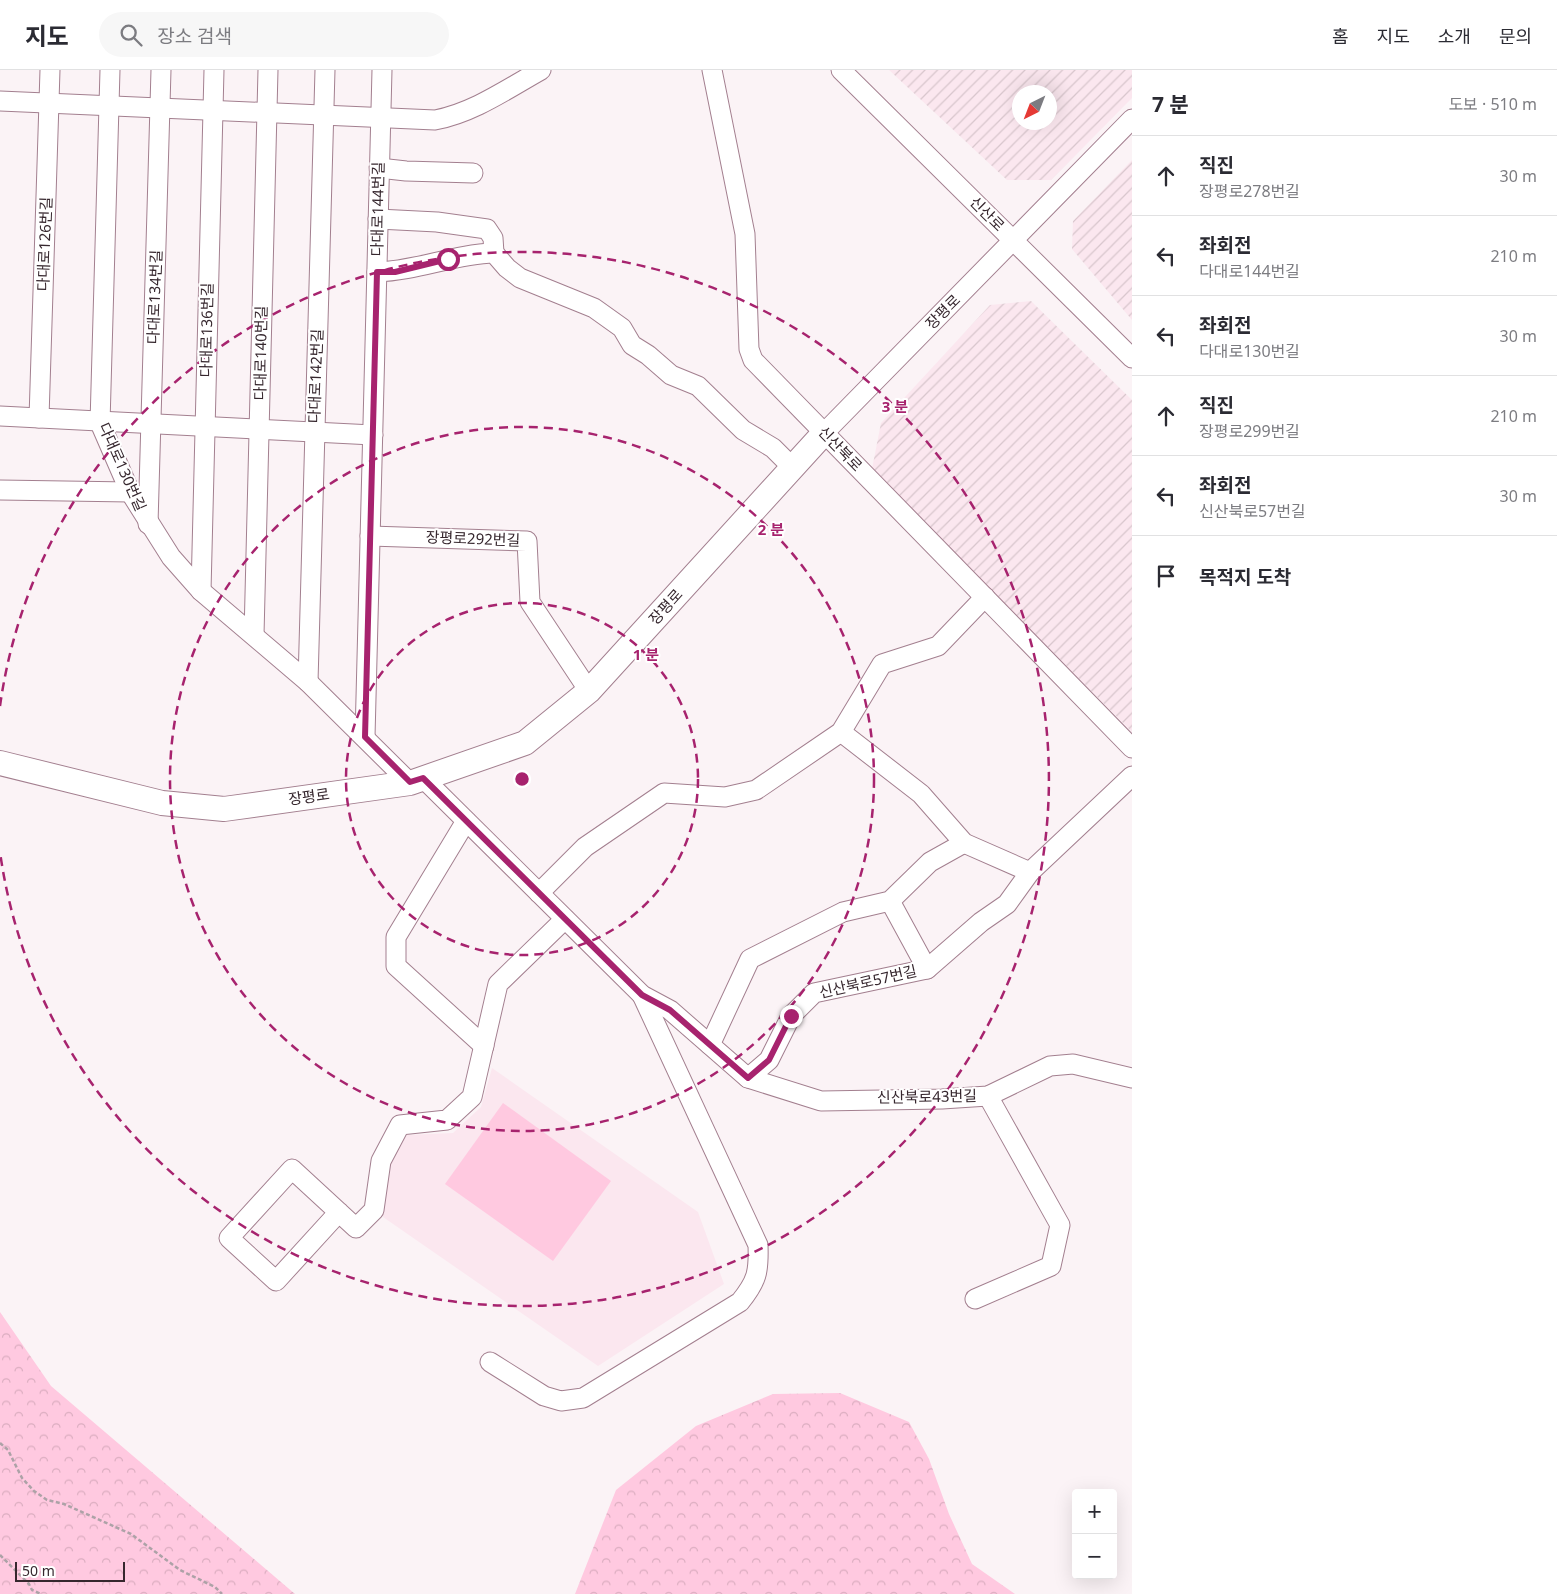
<!DOCTYPE html>
<html lang="ko">
<head>
<meta charset="utf-8">
<style>
  :root { --surface:#fff; --page:#f7f7f7; --text:#2b2b33; --muted:#7c7c81; --line:#e1e1e2 }
  body { margin:0; font-family:"Noto Sans","Noto Sans KR",sans-serif; background:var(--page); color:var(--text) }
  .controls { position:absolute; right:15px; bottom:15px; display:grid; overflow:hidden; border-radius:5px; box-shadow:0 5px 20px #0002 }
  .controls button { width:45px; height:45px; display:grid; place-items:center; padding:0; border:0; border-bottom:1px solid var(--line); background:var(--surface); color:var(--text); font:25px sans-serif }
  .compass { position:absolute; left:1012px; top:15px; width:45px; height:45px; border-radius:50%; background:var(--surface); box-shadow:0 5px 20px #0002; rotate:222deg }
  .scale { position:absolute; left:15px; bottom:12px; width:110px; box-sizing:border-box; padding-left:5px; border:2px solid #36272e; border-top:0; font-size:14px; line-height:18px; white-space:nowrap; color:#36272e; -webkit-text-stroke:4px #fff; paint-order:stroke }
  .stop { position:absolute; width:15px; height:15px; margin:-11px; border:4px solid #a7236e; border-radius:50%; background:#fff }
  .stop.end { background:#a7236e; border-color:#fff; box-shadow:0 1px 5px #0008 }
  .list { margin:0; padding:0; list-style:none }
  h2 { display:flex; justify-content:space-between; align-items:center; height:65px; margin:0; padding:0 20px; font-size:21px }
  h2 small { font-size:16px; font-weight:400; color:var(--muted) }
  .list li { display:grid; grid-template-columns:32px 1fr auto; gap:15px; align-items:center; box-sizing:border-box; height:80px; padding:0 20px; border-top:1px solid var(--line) }
  .list b { display:block; font-size:19px; white-space:nowrap }
  .list p { margin:0; font-size:16px; white-space:nowrap; color:var(--muted) }
  .list em { font-size:16px; font-style:normal; color:var(--muted) }
  .icon { flex:none; width:28px; height:28px; fill:none; stroke:currentColor; stroke-width:2; stroke-linecap:round; stroke-linejoin:round }
  .map { position:relative; flex:none; width:1132px; height:1524px; overflow:hidden }
  header { display:flex; align-items:center; gap:30px; box-sizing:border-box; height:70px; padding:0 25px; background:var(--surface); border-bottom:1px solid var(--line) }
  header strong { font-size:24px }
  nav { display:flex; gap:28px; margin-inline-start:auto; font-size:18px }
  .search { width:350px; height:45px; background:var(--page); display:flex; align-items:center; gap:12px; box-sizing:border-box; padding:0 18px; border-radius:28px; color:var(--muted); font-size:19px }
  main { display:flex }
  aside { flex:1; background:var(--surface) }
  .map>svg:first-child { display:block }
</style>
</head>
<body>
<header>
<strong>지도</strong>
<div class="search"><svg class="icon" aria-label="search" viewBox="0 0 24 24"><circle cx="10" cy="10" r="6"/><path d="M15 15l6 6"/></svg>장소 검색</div>
<nav><a>홈</a><a>지도</a><a>소개</a><a>문의</a></nav>
</header>
<main>
<div class="map">
<svg width="1132" height="1524" viewBox="0 0 1132 1524">
  <defs>
    <pattern id="industrial-furrows" width="10" height="10" patternUnits="userSpaceOnUse" patternTransform="scale(1.25)"><rect width="10" height="10" fill="#fbe7ef"/><path d="M-1 1l2-2M0 10L10 0M9 11l2-2" fill="none" stroke="#d8c6cd"/></pattern>
    <pattern id="forest-crowns" width="20" height="18" patternUnits="userSpaceOnUse" patternTransform="scale(1.25)"><rect width="20" height="18" fill="#ffc9e0"/><path d="M2 6a3 3 0 1 1 6 0M12 15a3 3 0 1 1 6 0" fill="none" stroke="#dbadc0"/></pattern>
  </defs>
  <rect width="100%" height="100%" fill="#fbf3f6"/>
  <polygon fill="#fbe7ef" points="492,998 698,1142 724,1214 598,1296 383,1147 391,1091 407,1065 453,1063 481,1037"/>
  <g fill="url(#industrial-furrows)" fill-rule="evenodd">
    <path d="M 889,0 L 1132,0 L 1132,28 L 1051,110 L 1007,110 ZM 1019,22 L 1050,22 L 1050,52 L 1019,52 Z"/>
    <polygon points="1132,90 1132,250 1072,179 1073,151"/>
    <polygon points="1031,231 1132,330 1132,662 872,399 881,353 990,235"/>
  </g>
  <g fill="url(#forest-crowns)">
    <polygon points="0,1242 51,1316 295,1524 0,1524"/>
    <polygon points="840,1323 909,1352 929,1389 949,1444 972,1494 1015,1524 575,1524 616,1420 696,1356 773,1324"/>
  </g>
  <polygon fill="#ffc9e0" points="503,1033 611,1111 553,1191 445,1114"/>
  <g fill="none" stroke-linecap="round" stroke-linejoin="round">
    <defs>
      <g id="minor">
        <polyline points="110,0 100,353 130,422 171,487 201,521 308,612 410,713"/>
        <polyline points="712,0 745,164 749,279 753,290 1132,678"/>
        <polyline points="841,0 1132,288"/>
        <path d="M 0,31 L 435,50 C 473,43 507,19 541,0"/>
        <polyline points="379,98 406,101 473,103"/>
        <polyline points="378,149 437,152 487,159 493,168 494,183"/>
        <path d="M 377,202 C 417,201 454,184 494,183 L 507,198 L 520,208 L 594,238 L 622,258 L 632,275 L 648,285 L 671,305 L 698,316 L 743,360 L 773,378 L 792,397"/>
        <polyline points="0,346 373,365"/>
        <polyline points="39,348 50,0"/>
        <polyline points="824,363 1132,49"/>
        <polyline points="0,420 130,422"/>
        <polyline points="148,454 161,0"/>
        <polyline points="370,466 527,471 530,532 589,621"/>
        <polyline points="201,521 214,0"/>
        <polyline points="254,565 268,0"/>
        <polyline points="308,612 325,0"/>
        <polyline points="841,662 921,724 964,773 1030,802"/>
        <polyline points="365,667 382,0"/>
        <polyline points="423,708 642,925 670,940 748,1008 821,1031 942,1029 988,1026 1050,996 1073,994 1132,1008"/>
        <polyline points="466,751 396,867 396,896 484,976"/>
        <polyline points="539,823 585,777 664,723 725,727 756,720 841,662 882,594 938,576 985,527"/>
        <polyline points="890,831 927,899"/>
        <polyline points="710,975 750,889 843,842 890,831 930,792 964,773"/>
        <polyline points="748,1008 769,990 791,946 814,923 927,899 981,852 1007,834 1030,802 1132,706"/>
        <polyline points="339,1142 276,1211 229,1168 292,1099 356,1158 374,1140 381,1091 400,1055 447,1050 472,1027 498,914 565,849"/>
        <polyline points="975,1229 1051,1196 1060,1155 988,1026"/>
        <path d="M 490,1292 L 544,1326 L 561,1331 L 583,1328 L 740,1232 C 757,1211 759,1202 758,1175 L 642,925"/>
      </g>
      <polyline id="major" points="0,693 162,733 224,739 410,713 525,673 589,621 824,363"/>
    </defs>
    <use href="#minor" stroke="#a37f8f" stroke-width="21"/>
    <use href="#major" stroke="#a37f8f" stroke-width="26"/>
    <g stroke="#ada2a7" stroke-width="2.5" stroke-dasharray="4 2.5" stroke-linecap="butt">
      <polyline points="0,1373 8,1380 22,1408 34,1421 47,1430 64,1434 131,1464 180,1500 215,1517 222,1524"/>
      <polyline points="0,1485 29,1514 32,1520 41,1524"/>
    </g>
    <use href="#minor" stroke="#fff" stroke-width="19"/>
    <use href="#major" stroke="#fff" stroke-width="24"/>
  </g>
  <g fill="none" stroke-linecap="round" stroke-linejoin="round">
    <polyline stroke="#a7236e" stroke-width="6" points="448,189 395,202 377,202 365,667 410,712 423,708 642,925 670,940 748,1008 769,990 791,946"/>
  </g>
  <g fill="none" stroke="#a7236e" stroke-width="2.5" stroke-dasharray="9 6">
    <circle cx="522" cy="709" r="176"/>
    <circle cx="522" cy="709" r="352"/>
    <path d="M0 636A527 527 0 1 1 0 782"/>
  </g>
  <g text-anchor="middle" stroke-width="4" stroke-linejoin="round" paint-order="stroke">
    <g font-size="15" fill="#36272e" stroke="#fff">
      <text transform="translate(378 139) rotate(-89)" y="5">다대로144번길</text>
      <text transform="translate(987 144) rotate(45)" y="5">신산로</text>
      <text transform="translate(45 174) rotate(-88)" y="5">다대로126번길</text>
      <text transform="translate(155 227) rotate(-88)" y="5">다대로134번길</text>
      <text transform="translate(943 242) rotate(-45)" y="5">장평로</text>
      <text transform="translate(207 260) rotate(-89)" y="5">다대로136번길</text>
      <text transform="translate(261 283) rotate(-89)" y="5">다대로140번길</text>
      <text transform="translate(316 306) rotate(-88)" y="5">다대로142번길</text>
      <text transform="translate(840 379) rotate(46)" y="5">신산북로</text>
      <text transform="translate(122 397) rotate(66)" y="5">다대로130번길</text>
      <text transform="translate(473 469) rotate(2)" y="5">장평로292번길</text>
      <text transform="translate(666 537) rotate(-48)" y="5">장평로</text>
      <text transform="translate(309 727) rotate(-8)" y="5">장평로</text>
      <text transform="translate(868 912) rotate(-13)" y="5">신산북로57번길</text>
      <text transform="translate(927 1027) rotate(-1)" y="5">신산북로43번길</text>
    </g>
  </g>
  <circle cx="522" cy="709" r="8" fill="#a7236e" stroke="#fff" stroke-width="2.5"/>
  <g font-size="15" text-anchor="middle" font-weight="bold" fill="#a7236e" stroke="#fff" stroke-width="4" stroke-linejoin="round" paint-order="stroke">
    <text x="895" y="342">3 분</text>
    <text x="771" y="465">2 분</text>
    <text x="646" y="590">1 분</text>
  </g>
</svg>
<div class="controls">
<button>+</button>
<button>−</button>
</div>
<svg class="compass" viewBox="-18 -18 36 36"><path d="M0-13l5 13h-10z" fill="#e53935"/><path d="M0 13l5-13h-10z" fill="#7c7c81"/></svg>
<div class="scale">50 m</div>
<div class="stop" style="left:448px;top:189px"></div>
<div class="stop end" style="left:791px;top:946px"></div>
</div>
<aside>
<h2>7 분<small>도보 · 510 m</small></h2>
<ul class="list">
<li><svg class="icon" aria-label="ahead" viewBox="0 0 24 24"><path d="M12 20V5M6 11l6-6 6 6"/></svg><div><b>직진</b><p>장평로278번길</p></div><em>30 m</em></li>
<li><svg class="icon" aria-label="left" viewBox="0 0 24 24"><path d="M17 20v-9H6M10 6l-5 5 5 5"/></svg><div><b>좌회전</b><p>다대로144번길</p></div><em>210 m</em></li>
<li><svg class="icon" aria-label="left" viewBox="0 0 24 24"><path d="M17 20v-9H6M10 6l-5 5 5 5"/></svg><div><b>좌회전</b><p>다대로130번길</p></div><em>30 m</em></li>
<li><svg class="icon" aria-label="ahead" viewBox="0 0 24 24"><path d="M12 20V5M6 11l6-6 6 6"/></svg><div><b>직진</b><p>장평로299번길</p></div><em>210 m</em></li>
<li><svg class="icon" aria-label="left" viewBox="0 0 24 24"><path d="M17 20v-9H6M10 6l-5 5 5 5"/></svg><div><b>좌회전</b><p>신산북로57번길</p></div><em>30 m</em></li>
<li><svg class="icon" aria-label="arrive" viewBox="0 0 24 24"><path d="M6 21V4h12l-3 4 3 4H6"/></svg><div><b>목적지 도착</b></div></li>
</ul>
</aside>
</main>
</body>
</html>
